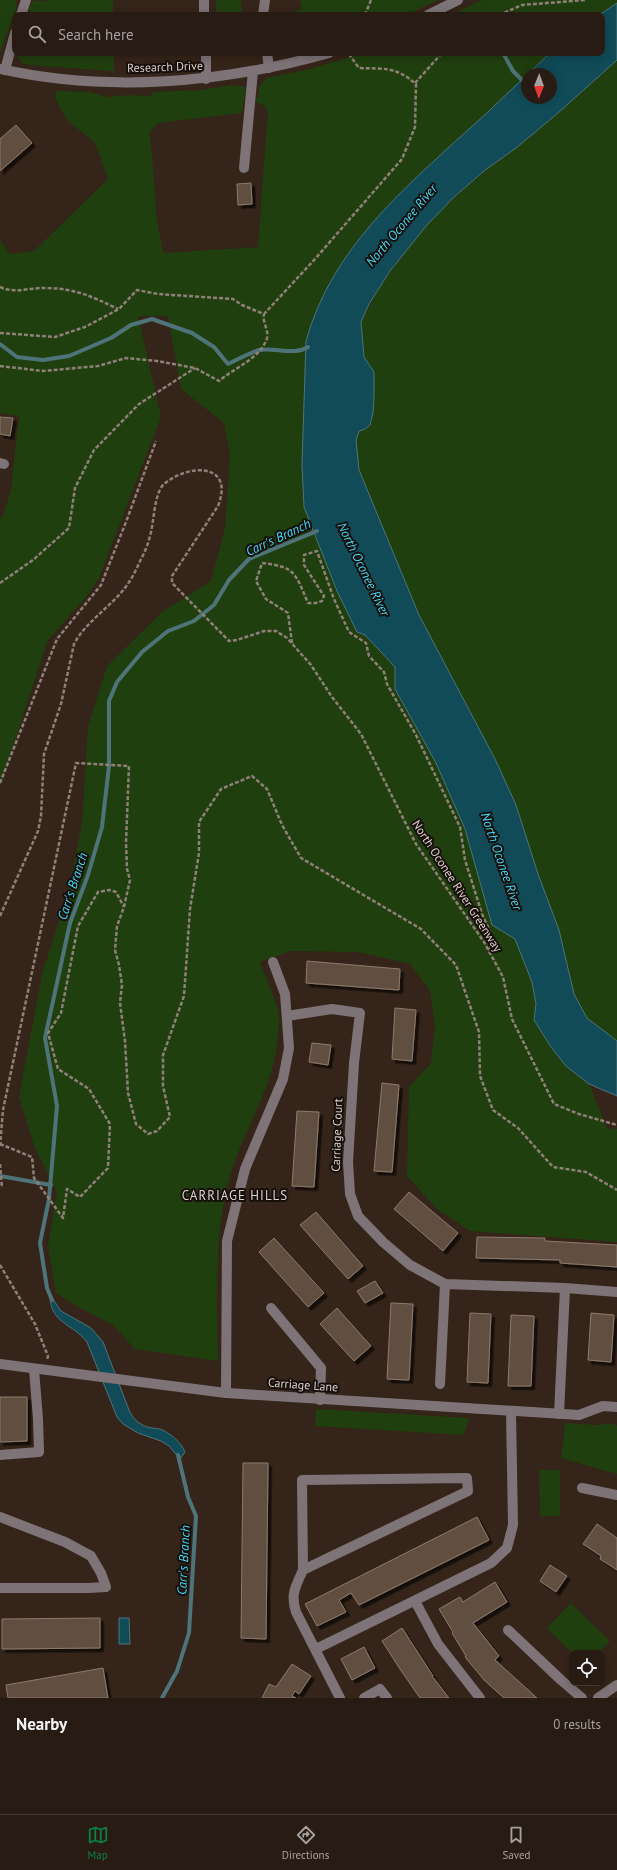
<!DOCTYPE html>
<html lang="en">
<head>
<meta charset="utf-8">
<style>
  :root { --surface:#281b13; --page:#342821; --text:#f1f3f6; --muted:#a5a1a0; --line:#443933; --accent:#0b8043 }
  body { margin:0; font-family:"PT Sans",sans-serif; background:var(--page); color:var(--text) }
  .controls { position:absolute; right:12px; bottom:12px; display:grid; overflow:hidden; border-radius:8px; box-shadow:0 2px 10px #0003 }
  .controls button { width:36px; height:36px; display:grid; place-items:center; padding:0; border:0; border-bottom:1px solid var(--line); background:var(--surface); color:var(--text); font:20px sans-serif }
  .compass { position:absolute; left:521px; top:68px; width:36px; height:36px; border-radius:50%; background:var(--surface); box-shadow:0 2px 10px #0003; rotate:181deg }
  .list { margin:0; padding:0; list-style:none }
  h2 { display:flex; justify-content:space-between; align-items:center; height:52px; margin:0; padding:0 16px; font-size:17px }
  h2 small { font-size:13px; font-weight:400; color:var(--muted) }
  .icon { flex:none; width:22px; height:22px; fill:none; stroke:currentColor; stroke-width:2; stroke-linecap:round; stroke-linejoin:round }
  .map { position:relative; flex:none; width:617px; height:1698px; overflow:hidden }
  .search { position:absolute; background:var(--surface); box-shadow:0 2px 10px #0003; left:12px; right:12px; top:12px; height:44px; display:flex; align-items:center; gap:10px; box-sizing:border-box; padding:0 14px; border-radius:8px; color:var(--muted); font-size:15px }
  .sheet { height:116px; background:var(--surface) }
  nav { display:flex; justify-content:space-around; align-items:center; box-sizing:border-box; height:56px; border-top:1px solid var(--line); background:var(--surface); font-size:11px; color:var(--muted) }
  nav a { display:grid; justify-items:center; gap:2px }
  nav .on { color:var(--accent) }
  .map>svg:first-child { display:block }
</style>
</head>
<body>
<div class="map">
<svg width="617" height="1698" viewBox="0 0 617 1698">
  <defs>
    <filter id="shadow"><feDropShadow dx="3.5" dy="3.5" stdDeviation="0" flood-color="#0009"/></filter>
  </defs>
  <rect width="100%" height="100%" fill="#352419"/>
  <g fill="#203f0e">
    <polygon points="0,0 16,0 17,6 0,53"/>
    <polygon points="35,0 46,2 47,0 113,0 113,15 26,15 32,2"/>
    <polygon points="216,0 241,0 242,15 216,15"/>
    <polygon points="300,0 438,0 406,15 281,15 302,9"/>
    <polygon points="482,0 617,0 617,3 599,15 451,15"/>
    <polygon points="16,53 114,53 114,71 30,65 21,62"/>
    <path d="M 362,53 L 550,53 C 524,79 497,104 469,130 C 401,190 331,250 306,341 L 302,465 L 304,507 L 365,635 L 395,667 L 395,689 L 436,763 L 465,829 L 492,925 L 515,939 L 533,985 L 536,1004 L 534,1020 L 551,1047 L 566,1066 L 589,1084 L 607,1128 L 617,1129 L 617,1242 L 470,1231 L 437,1209 L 407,1176 L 409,1087 L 431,1063 L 435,1026 L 430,991 L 410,964 L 359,952 L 291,951 L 260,962 C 265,976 277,1002 279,1016 C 280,1022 278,1029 278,1034 C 275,1088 241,1132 228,1183 C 214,1242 217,1302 218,1361 L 135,1349 L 113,1325 L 80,1308 L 56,1293 L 48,1246 L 57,1192 L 34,1146 L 19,1097 L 42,974 L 69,889 L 82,823 L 88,726 L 107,666 L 162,612 L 211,581 L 225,528 L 230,455 L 224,423 L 181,389 L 168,316 L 138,316 L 161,417 L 99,578 L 87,596 L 48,640 L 0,786 L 0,518 L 3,516 L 11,489 L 19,416 L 0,413 L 0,240 L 10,254 L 34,251 L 108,179 L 95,143 L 67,120 L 55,98 L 56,91 L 90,92 L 106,97 L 129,95 L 152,96 L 153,92 L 201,90 L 233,85 L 241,86 L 246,88 L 242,113 L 158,123 L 150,132 L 157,220 L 163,253 L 258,247 L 268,110 L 262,104 L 256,102 L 260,86 L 266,78 L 310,69 Z"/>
    <polygon points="617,60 617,1041 587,1018 574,994 559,930 538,874 516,805 495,759 419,615 358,470 356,440 359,430 365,429 367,362 364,357 361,322 379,288 414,240 440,211 469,184 558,113"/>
    <polygon points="316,1409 469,1418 464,1435 315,1426"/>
    <polygon points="565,1423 597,1425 612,1423 617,1426 617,1474 561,1458"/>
    <polygon points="539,1470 560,1470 560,1516 540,1516"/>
    <polygon points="571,1603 610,1641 598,1653 572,1653 547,1628"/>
  </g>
  <g fill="#104b57" stroke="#4e747a">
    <path d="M 617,3 L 617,60 L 558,113 L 516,148 L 484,171 L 454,197 L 427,225 L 390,271 L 369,304 L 361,322 L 364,357 L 374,372 L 374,396 L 373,413 L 370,425 L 365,429 L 359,431 L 356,440 L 359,470 L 419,615 L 495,759 L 516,805 L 538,874 L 559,930 L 574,994 L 587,1018 L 617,1041 L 617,1096 L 589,1084 L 566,1066 L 551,1047 L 534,1020 L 536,1004 L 532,982 L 515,939 L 492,925 L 465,829 L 436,763 L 395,689 L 395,667 L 365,635 L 357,632 L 337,591 L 304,507 L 302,465 L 306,341 C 331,250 402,190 469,129 C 489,112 507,93 527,75 L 527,98 L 551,98 L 551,74 L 528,74 L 550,53 L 602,53 L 602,15 L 599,15 Z"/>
    <path d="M 50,1295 L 61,1311 L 91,1328 L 103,1342 L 129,1410 C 132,1416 135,1421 141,1424 C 147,1428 153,1428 160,1429 C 170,1433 181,1442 185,1452 L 180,1459 L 169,1446 L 161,1441 L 138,1433 L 123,1424 L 117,1417 L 87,1342 C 74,1324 50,1324 50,1295 Z"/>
    <polygon points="119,1618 129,1618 130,1644 119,1644"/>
  </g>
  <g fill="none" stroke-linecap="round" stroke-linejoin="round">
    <g stroke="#4e747a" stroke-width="4">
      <polyline points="503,53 513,71 527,85"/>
      <path d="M 0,344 L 17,357 L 43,360 L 69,356 L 111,338 L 131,325 L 152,319 L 192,333 L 214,347 L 228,364 C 238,359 249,353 259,350 C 274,347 294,356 308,347"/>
      <polyline points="0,1176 51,1185"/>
      <polyline points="52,1300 47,1288 40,1243 49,1199 57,1106 45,1038 70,923 88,875 102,827 109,766 109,701 117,682 142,652 168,631 194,621 214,605 229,580 249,559 317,531"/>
      <polyline points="162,1698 177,1671 189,1633 196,1516 188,1497 178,1455"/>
    </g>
  </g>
  <g fill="#614f41" stroke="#8d7a6b" filter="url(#shadow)">
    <polygon points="16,125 32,143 0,171 0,139"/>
    <polygon points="251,183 252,204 238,205 237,184"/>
    <polygon points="0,417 13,418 10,436 0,434"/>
    <polygon points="307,961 400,969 399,990 306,983"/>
    <polygon points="395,1008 416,1010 412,1061 392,1059"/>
    <polygon points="312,1043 331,1045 328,1065 309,1062"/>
    <polygon points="382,1083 399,1085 392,1172 374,1171"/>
    <polygon points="297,1111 319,1112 314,1187 292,1186"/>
    <polygon points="409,1192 458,1233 443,1251 394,1209"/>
    <polygon points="316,1212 363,1266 348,1279 300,1225"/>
    <polygon points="477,1237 545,1238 545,1241 617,1245 617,1267 560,1263 560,1260 476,1258"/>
    <polygon points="274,1238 324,1293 308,1307 259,1252"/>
    <polygon points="375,1281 383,1293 365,1303 357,1291"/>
    <polygon points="391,1303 413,1304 409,1380 387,1379"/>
    <polygon points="337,1308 371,1346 354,1361 320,1324"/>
    <polygon points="470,1313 491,1314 488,1383 467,1382"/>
    <polygon points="591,1313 614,1315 611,1362 588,1360"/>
    <polygon points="511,1315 534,1316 531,1386 508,1386"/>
    <polygon points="0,1397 27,1397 27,1441 0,1442"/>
    <polygon points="243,1463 268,1463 266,1639 241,1638"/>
    <polygon points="477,1517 489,1540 359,1605 351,1593 339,1600 346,1612 317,1626 305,1604"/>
    <polygon points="597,1524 617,1538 617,1570 600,1559 601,1556 583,1544"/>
    <polygon points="550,1565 567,1576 556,1592 540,1581"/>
    <polygon points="495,1582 507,1602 473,1623 499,1656 495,1660 537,1698 504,1698 485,1681 465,1657 466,1656 452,1633 453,1632 439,1609 460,1597 463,1602"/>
    <polygon points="100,1618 100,1648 2,1649 2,1619"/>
    <polygon points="402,1628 433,1676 432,1676 449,1698 420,1698 400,1669 382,1641"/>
    <polygon points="364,1647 375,1668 352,1680 341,1659"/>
    <polygon points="292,1664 311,1676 299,1694 295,1691 292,1696 296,1698 262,1698 269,1684 276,1687"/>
    <polygon points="103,1668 108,1698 8,1698 6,1685"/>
  </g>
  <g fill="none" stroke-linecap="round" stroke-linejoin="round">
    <g stroke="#8f8078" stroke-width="2.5" stroke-dasharray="4 2" stroke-linecap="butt">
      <polyline points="365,15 371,0"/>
      <polyline points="499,15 522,5 585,0"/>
      <polyline points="415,83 442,53"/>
      <path d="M 0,287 C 15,294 32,287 48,288 C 77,289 93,297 118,309"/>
      <path d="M 0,333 L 55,337 L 85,327 L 119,309 L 137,290 L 158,294 L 233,299 L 242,305 L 264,314 L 315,259 L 402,159 L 415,127 L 416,84 C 395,66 384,69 359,68 L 348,53"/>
      <path d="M 0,366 L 43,371 L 98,366 L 126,358 L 157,361 L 195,368 L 219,381 C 234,368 261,358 267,338 C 269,330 262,322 264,314"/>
      <polyline points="0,583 33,560 69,528 75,488 94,450 139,404 195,368"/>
      <path d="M 292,643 L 288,613 L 266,599 L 256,581 L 262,563 C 296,567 295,573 308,603 L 316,603 L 322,601 L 324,596 L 304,565 L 304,555 L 317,551 L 334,599 L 349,632 L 366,643 L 369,656 L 384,672 L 387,684 L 416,735 L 460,827 L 465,860 L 482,914 L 493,938 L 489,951"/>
      <polyline points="0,783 57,639 101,585 126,522 156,441"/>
      <path d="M 0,916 L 38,831 L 41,816 L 44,754 L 61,704 L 74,644 C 84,625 102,613 117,597 C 128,586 135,573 141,559 C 145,552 148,544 150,536 C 154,523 154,493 164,484 C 189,463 235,463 218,506 L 172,576 L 172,583 L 229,641 L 237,640 L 264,631 L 276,631 L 287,638 L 311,665 L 332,697 L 361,734 L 416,844 L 484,942 L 503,977 L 512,1019 L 554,1104 L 579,1114 L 617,1125"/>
      <polyline points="0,1144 32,1157 34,1178 63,1218 67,1189 80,1197 108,1168 110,1124 89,1089 58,1069 48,1033 61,1013 78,926 98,892 109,890 116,892 124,907"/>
      <polyline points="0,1146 3,1110 76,763 129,766 126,843 127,869 130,880 124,907 117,926 115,950 119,965 122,985 120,1003 125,1041 128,1093 136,1124 148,1134 157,1131 170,1117 163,1086 163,1055 184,996 190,909 199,853 199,822 221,789 252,776 267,789 282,825 301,858 421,929 456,965 479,1032 480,1076 493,1110 518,1128 553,1167 586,1172 617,1190"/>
      <polyline points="0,1164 2,1188"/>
      <polyline points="0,1265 35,1324 48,1356 47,1360"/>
    </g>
    <g stroke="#7e7377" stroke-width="10">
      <polyline points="204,0 204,15"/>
      <polyline points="21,15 26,0"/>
      <polyline points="263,15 265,0"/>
      <polyline points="428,15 458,0"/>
      <polyline points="206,53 206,79"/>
      <polyline points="267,53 269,68"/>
      <path d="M 0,69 C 108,93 223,83 329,53"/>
      <polyline points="5,70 15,33"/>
      <polyline points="244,168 253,71"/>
      <polyline points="0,463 4,464"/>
      <polyline points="287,1016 332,1009 360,1013 354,1063 348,1162 350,1194 358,1216 383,1242 410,1265 445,1284 565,1288 617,1292"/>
      <polyline points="271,1308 321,1368 320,1400"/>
      <polyline points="0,1364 226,1393 579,1415 603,1406 617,1407"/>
      <polyline points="440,1384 445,1284"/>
      <polyline points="226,1393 227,1241 245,1169 283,1079 289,1048 285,994 273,962"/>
      <polyline points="559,1414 565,1288"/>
      <polyline points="0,1455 39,1452 38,1419 34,1369"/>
      <polyline points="582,1488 617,1495"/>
      <polyline points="0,1517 65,1542 91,1556 101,1573 106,1587 88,1588 0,1588"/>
      <path d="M 303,1570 L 302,1480 L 467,1478 L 468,1491 L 303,1570 C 296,1586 290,1594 296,1612 L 340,1698"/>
      <polyline points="415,1601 438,1644 480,1698"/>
      <polyline points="508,1630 561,1680 582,1698"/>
      <polyline points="316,1649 491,1563 507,1548 513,1525 511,1412"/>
      <polyline points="364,1698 380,1689 387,1698"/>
      <polyline points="598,1698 617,1685"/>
    </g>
  </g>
  <g text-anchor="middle" stroke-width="4" stroke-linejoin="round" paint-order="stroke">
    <g font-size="12" fill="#ded2cc" stroke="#170f0b">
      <text transform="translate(165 67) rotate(-2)" y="4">Research Drive</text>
      <text transform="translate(457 886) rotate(57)" y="4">North Oconee River Greenway</text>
      <text transform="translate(337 1135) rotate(-88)" y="4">Carriage Court</text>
      <text transform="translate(303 1385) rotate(4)" y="4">Carriage Lane</text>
    </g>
    <g font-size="13" font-style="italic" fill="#41dbfb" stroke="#170f0b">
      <text transform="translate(401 225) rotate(-50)" y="5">North Oconee River</text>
      <text transform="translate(278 537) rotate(-25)" y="5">Carr's Branch</text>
      <text transform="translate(364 569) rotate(64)" y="5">North Oconee River</text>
      <text transform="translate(502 861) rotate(71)" y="5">North Oconee River</text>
      <text transform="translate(72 886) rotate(-72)" y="5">Carr's Branch</text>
      <text transform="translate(183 1560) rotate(-87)" y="5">Carr's Branch</text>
    </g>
    <g font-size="13" letter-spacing="1" fill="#ded2cc" stroke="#170f0b">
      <text x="235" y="1200">CARRIAGE HILLS</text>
    </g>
  </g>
</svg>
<div class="controls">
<button><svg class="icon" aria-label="locate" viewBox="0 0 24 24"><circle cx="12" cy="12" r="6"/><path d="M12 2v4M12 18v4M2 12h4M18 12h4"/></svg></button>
</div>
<svg class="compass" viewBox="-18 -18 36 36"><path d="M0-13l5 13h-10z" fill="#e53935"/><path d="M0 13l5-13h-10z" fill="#a5a1a0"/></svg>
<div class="search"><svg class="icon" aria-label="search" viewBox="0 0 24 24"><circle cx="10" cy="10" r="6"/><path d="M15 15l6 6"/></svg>Search here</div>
</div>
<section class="sheet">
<h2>Nearby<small>0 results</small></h2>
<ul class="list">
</ul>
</section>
<nav>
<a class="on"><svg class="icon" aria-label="map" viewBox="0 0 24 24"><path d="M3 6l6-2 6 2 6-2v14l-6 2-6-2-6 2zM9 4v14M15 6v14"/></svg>Map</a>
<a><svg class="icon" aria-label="directions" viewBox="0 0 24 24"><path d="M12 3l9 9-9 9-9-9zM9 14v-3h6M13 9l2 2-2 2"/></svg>Directions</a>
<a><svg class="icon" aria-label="saved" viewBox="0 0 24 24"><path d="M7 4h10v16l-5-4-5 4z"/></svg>Saved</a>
</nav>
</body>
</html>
